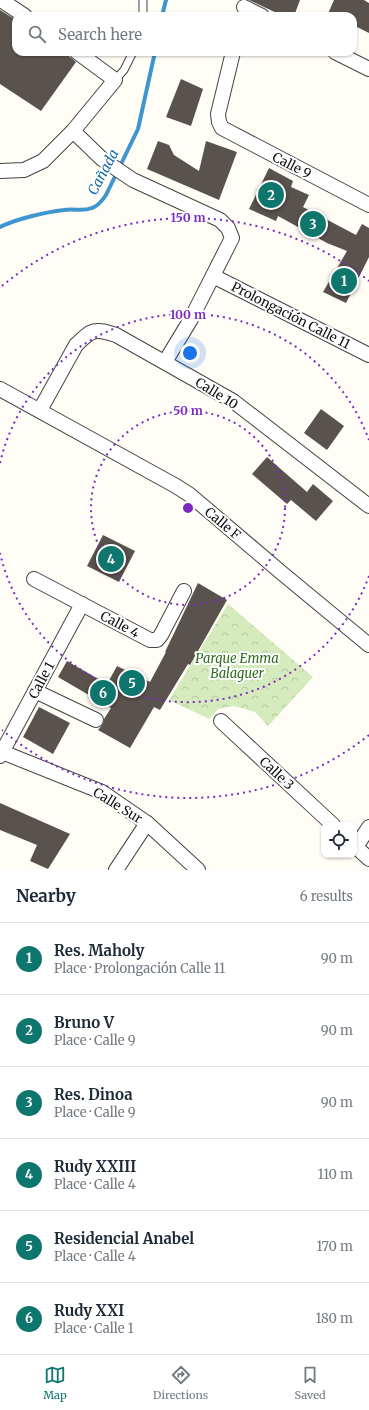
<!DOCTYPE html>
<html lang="en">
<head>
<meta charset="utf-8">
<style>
  :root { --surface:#fff; --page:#f2f2f3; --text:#1f2937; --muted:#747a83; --line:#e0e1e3; --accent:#0f766e }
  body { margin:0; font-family:Merriweather,serif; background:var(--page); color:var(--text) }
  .controls { position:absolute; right:12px; bottom:12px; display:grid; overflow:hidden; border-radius:8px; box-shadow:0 1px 3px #0004 }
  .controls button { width:36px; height:36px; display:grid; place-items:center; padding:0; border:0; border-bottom:1px solid var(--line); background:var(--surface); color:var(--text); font:20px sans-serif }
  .you { position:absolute; left:190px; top:353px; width:14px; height:14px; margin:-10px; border:3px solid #fff; border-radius:50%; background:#1a73e8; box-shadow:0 0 0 6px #1a73e833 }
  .badge { display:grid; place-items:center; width:26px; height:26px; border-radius:50%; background:var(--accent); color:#fff; font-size:13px; font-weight:700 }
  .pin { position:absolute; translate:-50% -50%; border:2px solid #fff; box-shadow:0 1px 4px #0006 }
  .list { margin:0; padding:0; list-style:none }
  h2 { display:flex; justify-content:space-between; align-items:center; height:52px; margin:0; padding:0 16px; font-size:17px }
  h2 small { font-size:13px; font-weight:400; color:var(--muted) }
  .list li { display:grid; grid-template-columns:26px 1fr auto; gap:12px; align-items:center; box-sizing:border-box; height:72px; padding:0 16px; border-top:1px solid var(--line) }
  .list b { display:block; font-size:15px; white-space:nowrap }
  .list p { margin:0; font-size:13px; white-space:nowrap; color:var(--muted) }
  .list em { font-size:13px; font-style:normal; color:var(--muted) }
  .icon { flex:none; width:22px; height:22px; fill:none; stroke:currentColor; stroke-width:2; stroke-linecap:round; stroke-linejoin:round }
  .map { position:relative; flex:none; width:369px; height:870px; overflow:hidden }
  .search { position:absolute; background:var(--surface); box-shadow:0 1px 3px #0004; left:12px; right:12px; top:12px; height:44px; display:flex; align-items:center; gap:10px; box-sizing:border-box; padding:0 14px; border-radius:12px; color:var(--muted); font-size:15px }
  .sheet { height:484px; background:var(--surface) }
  nav { display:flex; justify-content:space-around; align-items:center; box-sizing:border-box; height:56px; border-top:1px solid var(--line); background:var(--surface); font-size:11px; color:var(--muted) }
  nav a { display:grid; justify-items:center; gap:2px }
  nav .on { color:var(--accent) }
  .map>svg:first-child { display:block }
</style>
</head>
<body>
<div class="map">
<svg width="369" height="870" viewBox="0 0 369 870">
  <defs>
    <pattern id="park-crowns" width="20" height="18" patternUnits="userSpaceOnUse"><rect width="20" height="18" fill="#d5ebbd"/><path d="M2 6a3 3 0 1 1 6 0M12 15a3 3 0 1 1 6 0" fill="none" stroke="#b6c8a1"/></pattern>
  </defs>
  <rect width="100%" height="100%" fill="#fffdf5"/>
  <polygon fill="url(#park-crowns)" points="228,604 313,677 268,726 255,712 234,706 218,709 209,719 169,700"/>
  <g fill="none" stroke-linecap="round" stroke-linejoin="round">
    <g stroke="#3f96cf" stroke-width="4">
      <polyline points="162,16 166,0"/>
      <path d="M 0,227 C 16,219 46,212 64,210 C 74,208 82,212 92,208 C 98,206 102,201 106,195 L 138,129 L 155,52"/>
    </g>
  </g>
  <g fill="#5a524d">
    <polygon points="249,0 300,0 294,16 283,16"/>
    <polygon points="334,0 364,0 369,3 369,33 353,25 353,16 327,16"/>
    <polygon points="0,10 16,20 16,52 64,52 76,62 41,111 0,84"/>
    <polygon points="181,79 203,89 191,126 166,117"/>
    <polygon points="158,141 169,145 174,155 199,171 206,141 237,152 219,200 147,169"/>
    <polygon points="269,168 293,181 291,187 309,195 303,207 356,235 362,224 369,228 369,257 346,303 323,292 347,251 327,243 278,216 276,221 249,209"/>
    <polygon points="321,409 344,426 327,450 304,433"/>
    <polygon points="267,457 307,492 313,484 333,501 316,521 291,500 287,504 252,474"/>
    <polygon points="103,535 135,551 119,582 87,566"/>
    <polygon points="198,583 227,600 190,665 188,664 160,710 154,707 130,748 98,730 103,724 104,719 111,708 58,677 67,661 107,684 117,666 150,682 166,652 165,652"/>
    <polygon points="39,707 70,723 53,754 23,737"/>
    <polygon points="0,803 70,834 48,869 30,861 37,845 0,830"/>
  </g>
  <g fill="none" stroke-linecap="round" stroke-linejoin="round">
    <defs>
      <g id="lane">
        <polyline points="143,16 143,0"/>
        <polyline points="115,80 124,70 133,52"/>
      </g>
      <g id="street">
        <polyline points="1,0 25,16"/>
        <polyline points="244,7 262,16"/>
        <polyline points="233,52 218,114 219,122 222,128 369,205"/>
        <polyline points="335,52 369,69"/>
        <polyline points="73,131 102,159 133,180 220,220 228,228 232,238 191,319 165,362"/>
        <polyline points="0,171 24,170 43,161 73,131 115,80 77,52"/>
        <polyline points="213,276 369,355"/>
        <polyline points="0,389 176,486 190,495 283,574 369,645"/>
        <path d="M 40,410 L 76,345 C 92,329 95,328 116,335 L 233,401 L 369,506"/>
        <polyline points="34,579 150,640 157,640 161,635 184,591"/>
        <polyline points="35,691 96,720"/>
        <polyline points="221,721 333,825"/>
        <polyline points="2,752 102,792 147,823 198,870"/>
        <polyline points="0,756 82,604"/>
        <polyline points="354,845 369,859"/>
        <polyline points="356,847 369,827"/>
        <polyline points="116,870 147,823"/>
      </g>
    </defs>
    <use href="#lane" stroke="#444" stroke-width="9"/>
    <use href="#street" stroke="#444" stroke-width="16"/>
    <use href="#lane" stroke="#fff" stroke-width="7"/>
    <use href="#street" stroke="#fff" stroke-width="14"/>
  </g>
  <g fill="none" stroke="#7b2cbf" stroke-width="2" stroke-dasharray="2 4">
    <circle cx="188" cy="508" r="97"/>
    <path d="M369 576A193 193 0 0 1 0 553M0 463A193 193 0 0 1 369 440"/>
    <path d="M369 735A290 290 0 0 1 2 730M2 286A290 290 0 0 1 369 281"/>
  </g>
  <g text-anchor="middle" stroke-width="4" stroke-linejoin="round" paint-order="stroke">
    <g font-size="13" fill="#111" stroke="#fff">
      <text transform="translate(292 165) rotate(27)" y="5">Calle 9</text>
      <text transform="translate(291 315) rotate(27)" y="5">Prolongación Calle 11</text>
      <text transform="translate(217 393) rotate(32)" y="5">Calle 10</text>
      <text transform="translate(223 523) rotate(40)" y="5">Calle F</text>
      <text transform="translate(120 624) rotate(28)" y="5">Calle 4</text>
      <text transform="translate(41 680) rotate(-62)" y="5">Calle 1</text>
      <text transform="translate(277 773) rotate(43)" y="5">Calle 3</text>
      <text transform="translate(118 805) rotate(32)" y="5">Calle Sur</text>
    </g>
    <g font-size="13" font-style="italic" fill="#2f6b1f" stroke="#fff">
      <text x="237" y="663">Parque Emma<tspan x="237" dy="15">Balaguer</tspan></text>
    </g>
    <g font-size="14" font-style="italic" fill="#1768a6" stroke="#fff">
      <text transform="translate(103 172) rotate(-62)" y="5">Cañada</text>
    </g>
  </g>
  <circle cx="188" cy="508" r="6" fill="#7b2cbf" stroke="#fff" stroke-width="2"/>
  <g font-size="12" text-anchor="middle" font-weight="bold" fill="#7b2cbf" stroke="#fff" stroke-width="4" stroke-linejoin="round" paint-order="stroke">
    <text x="188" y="222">150 m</text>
    <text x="188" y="319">100 m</text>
    <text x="188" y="415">50 m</text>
  </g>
</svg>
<div class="controls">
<button><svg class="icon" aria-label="locate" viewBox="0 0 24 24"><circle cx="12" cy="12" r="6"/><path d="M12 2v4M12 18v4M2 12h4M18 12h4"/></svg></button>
</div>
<div class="you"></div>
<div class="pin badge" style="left:344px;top:281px">1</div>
<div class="pin badge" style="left:271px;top:195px">2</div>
<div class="pin badge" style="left:313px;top:224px">3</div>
<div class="pin badge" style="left:111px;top:559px">4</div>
<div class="pin badge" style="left:132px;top:683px">5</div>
<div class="pin badge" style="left:103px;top:693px">6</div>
<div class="search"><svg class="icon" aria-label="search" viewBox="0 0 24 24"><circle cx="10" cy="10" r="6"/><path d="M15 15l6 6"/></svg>Search here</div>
</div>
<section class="sheet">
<h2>Nearby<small>6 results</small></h2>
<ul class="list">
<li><span class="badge">1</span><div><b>Res. Maholy</b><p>Place · Prolongación Calle 11</p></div><em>90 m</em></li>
<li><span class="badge">2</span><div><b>Bruno V</b><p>Place · Calle 9</p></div><em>90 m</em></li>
<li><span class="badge">3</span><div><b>Res. Dinoa</b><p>Place · Calle 9</p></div><em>90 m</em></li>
<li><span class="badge">4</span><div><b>Rudy XXIII</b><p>Place · Calle 4</p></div><em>110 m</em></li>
<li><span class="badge">5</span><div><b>Residencial Anabel</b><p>Place · Calle 4</p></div><em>170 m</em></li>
<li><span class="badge">6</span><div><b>Rudy XXI</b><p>Place · Calle 1</p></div><em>180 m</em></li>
</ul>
</section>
<nav>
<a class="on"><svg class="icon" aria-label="map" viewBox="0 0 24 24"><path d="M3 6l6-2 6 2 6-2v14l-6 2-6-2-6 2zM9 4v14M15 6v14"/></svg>Map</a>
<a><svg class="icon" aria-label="directions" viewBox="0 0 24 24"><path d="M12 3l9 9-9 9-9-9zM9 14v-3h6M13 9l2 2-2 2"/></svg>Directions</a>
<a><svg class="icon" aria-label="saved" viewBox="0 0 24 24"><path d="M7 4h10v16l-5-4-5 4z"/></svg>Saved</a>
</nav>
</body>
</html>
